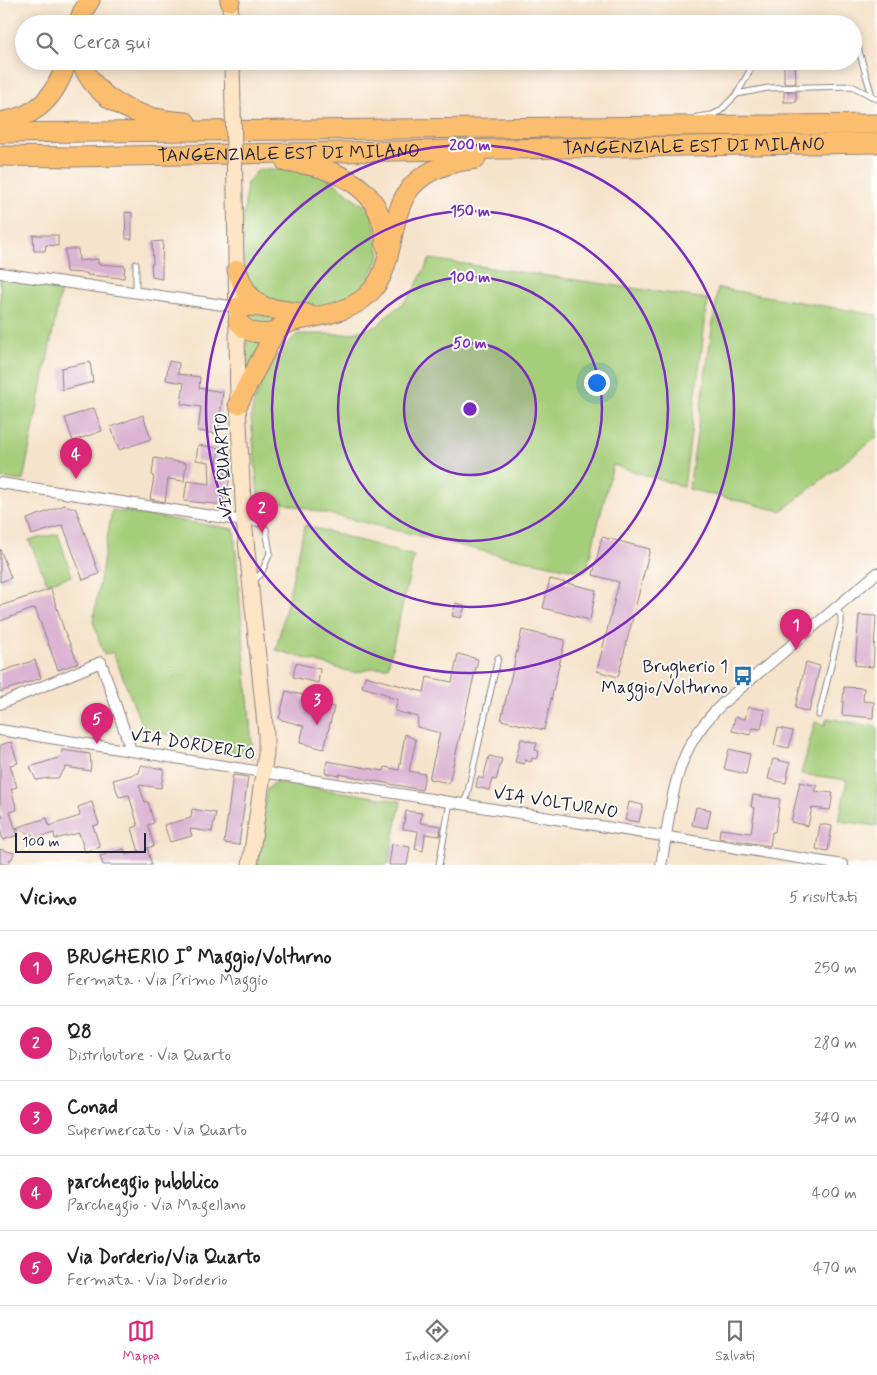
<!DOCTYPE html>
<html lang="it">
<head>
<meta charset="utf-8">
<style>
  :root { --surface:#fff; --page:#f2f2f2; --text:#222; --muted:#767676; --line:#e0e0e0; --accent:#db2777 }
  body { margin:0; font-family:Mynerve,sans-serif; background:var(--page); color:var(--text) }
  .scale { position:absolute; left:15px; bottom:12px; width:131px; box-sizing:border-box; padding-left:5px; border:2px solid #22223b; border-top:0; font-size:14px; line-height:18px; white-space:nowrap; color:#22223b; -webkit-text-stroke:4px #fdfcf7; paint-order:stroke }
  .you { position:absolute; left:596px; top:382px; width:18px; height:18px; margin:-12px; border:4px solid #fff; border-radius:50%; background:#1a73e8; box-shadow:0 0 0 8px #1a73e833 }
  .badge { display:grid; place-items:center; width:32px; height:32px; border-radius:50%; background:var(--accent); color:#fff; font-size:16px; font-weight:700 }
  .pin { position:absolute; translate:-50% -41px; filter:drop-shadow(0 1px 2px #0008) }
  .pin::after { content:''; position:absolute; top:26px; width:18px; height:15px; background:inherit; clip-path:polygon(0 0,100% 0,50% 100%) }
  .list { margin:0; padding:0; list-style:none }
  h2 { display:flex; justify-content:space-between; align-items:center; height:65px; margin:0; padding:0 20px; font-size:21px }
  h2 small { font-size:16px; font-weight:400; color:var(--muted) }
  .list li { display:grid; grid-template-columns:32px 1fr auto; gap:15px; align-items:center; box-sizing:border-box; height:75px; padding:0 20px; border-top:1px solid var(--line) }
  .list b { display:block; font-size:19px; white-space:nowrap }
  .list p { margin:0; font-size:16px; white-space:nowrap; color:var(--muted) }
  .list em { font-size:16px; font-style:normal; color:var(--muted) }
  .icon { flex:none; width:28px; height:28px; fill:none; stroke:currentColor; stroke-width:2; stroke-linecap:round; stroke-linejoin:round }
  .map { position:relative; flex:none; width:877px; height:865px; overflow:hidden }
  .search { position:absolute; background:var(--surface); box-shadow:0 2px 12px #0003; left:15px; right:15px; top:15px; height:55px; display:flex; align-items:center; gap:12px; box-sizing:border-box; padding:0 18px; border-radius:28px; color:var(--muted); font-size:19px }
  .sheet { height:440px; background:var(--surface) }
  nav { display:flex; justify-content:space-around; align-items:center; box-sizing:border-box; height:70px; border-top:1px solid var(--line); background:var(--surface); font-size:14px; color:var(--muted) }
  nav a { display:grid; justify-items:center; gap:2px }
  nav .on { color:var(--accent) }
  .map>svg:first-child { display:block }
</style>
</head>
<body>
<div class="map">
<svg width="877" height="865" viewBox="0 0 877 865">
  <rect width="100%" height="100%" fill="#fdfcf7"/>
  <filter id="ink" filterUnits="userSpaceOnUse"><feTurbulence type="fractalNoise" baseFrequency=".02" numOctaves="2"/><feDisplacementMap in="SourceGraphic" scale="10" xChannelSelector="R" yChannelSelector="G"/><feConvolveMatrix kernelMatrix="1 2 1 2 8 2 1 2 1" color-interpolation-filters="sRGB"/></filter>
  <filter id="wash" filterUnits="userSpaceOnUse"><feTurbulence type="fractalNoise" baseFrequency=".0096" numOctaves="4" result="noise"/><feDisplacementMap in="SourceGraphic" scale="20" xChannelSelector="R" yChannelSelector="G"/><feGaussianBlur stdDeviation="1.12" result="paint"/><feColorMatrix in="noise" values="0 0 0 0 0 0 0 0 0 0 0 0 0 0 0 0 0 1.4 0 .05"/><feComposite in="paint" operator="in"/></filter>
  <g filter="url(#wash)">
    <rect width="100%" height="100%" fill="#f6e3cb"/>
    <g fill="#a5ce7a" stroke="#64785a">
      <polygon points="258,170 287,170 319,173 336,184 372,212 380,255 375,267 365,283 356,296 324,308 303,308 273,303 254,294 244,274 241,245 247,183"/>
      <polygon points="430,259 708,299 684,487 613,465 586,572 499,555 258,497 251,416 254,402 265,374 281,350 297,334 348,334 378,326 387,315 405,302 414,289"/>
      <polygon points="0,276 62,285 23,481 0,478"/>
      <polygon points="718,288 877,315 877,437 781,511 689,489"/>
      <polygon points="247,313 287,320 257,328 247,318"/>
      <polygon points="247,337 264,340 246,377"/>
      <polygon points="112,510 234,529 253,757 226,752 222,743 144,731 113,652 104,655 93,621"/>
      <polygon points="305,525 414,556 388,667 373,668 355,673 276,650"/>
      <polygon points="58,534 72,576 47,583 29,540"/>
      <polygon points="827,718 877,727 877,826 839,821 847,780 801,774 815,722 825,725"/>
      <polygon points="275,782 401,801 388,865 256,865 267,789"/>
    </g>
    <g id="blocks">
      <g fill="#dbb4d3">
        <polygon points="784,61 795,61 796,83 784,83"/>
        <rect x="784" y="92" width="12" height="10"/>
        <polygon points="125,212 132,213 132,239 126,239"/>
        <polygon points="33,235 58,235 58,246 46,245 45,251 34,251"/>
        <polygon points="163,241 162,261 162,279 152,277 151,264 153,264 152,242"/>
        <polygon points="65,249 78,249 79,261 98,259 98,264 125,266 124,278 87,275 87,273 66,272"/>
        <polygon points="169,361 179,363 178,374 200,377 199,388 223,392 218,434 198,431 201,407 181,404 184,383 166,380"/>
        <polygon points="90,362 93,382 62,390 61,368"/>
        <polygon points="94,408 102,431 73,441 65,418"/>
        <polygon points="143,415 151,439 119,450 111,427"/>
        <polygon points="198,445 219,448 216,472 226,473 225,478 229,480 226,505 184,501 187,481 210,484 209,462 196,460"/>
        <polygon points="154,458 186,463 184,481 168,479 165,502 150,499 154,477 152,476"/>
        <polygon points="65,505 76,509 99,574 83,580 63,525 32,535 27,519"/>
        <polygon points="602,537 650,549 618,677 597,671 619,582 593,575"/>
        <polygon points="0,549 11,578 0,582"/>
        <polygon points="550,579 596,590 590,620 543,608"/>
        <polygon points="51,589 64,630 78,663 58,670 35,608 0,621 0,606"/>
        <polygon points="456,603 465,606 461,618 452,616"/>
        <polygon points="859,615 876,616 873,667 855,665"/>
        <polygon points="522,630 565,640 544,730 501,720"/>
        <polygon points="458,654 478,659 449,783 429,779 440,733 417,727 418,717 395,711 398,699 388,697 389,695 362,687 365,676 424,692 427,677 452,682"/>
        <polygon points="35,660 41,678 0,692 0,672"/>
        <polygon points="806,662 820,666 809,712 795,708"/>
        <polygon points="296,663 320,669 318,683 293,677"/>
        <polygon points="844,687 864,688 863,701 874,702 873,718 842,715"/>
        <polygon points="286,691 303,695 302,699 334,707 324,749 300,743 304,726 279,719"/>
        <polygon points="748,707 765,710 761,729 753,728 751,735 732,731 735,717 745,719"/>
        <polygon points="778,728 793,731 789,748 774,745"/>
        <polygon points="405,734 416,740 409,771 425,774 422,790 339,774 339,776 325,773 327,761 384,771 385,767 399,770"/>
        <polygon points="521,739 537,743 535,750 539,751 536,759 532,758 531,762 525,760 524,764 515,762"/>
        <polygon points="11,742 18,763 10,765 17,787 11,789 17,810 10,812 15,828 47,818 49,826 80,816 78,807 92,802 99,824 93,826 100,847 85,852 79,833 55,839 54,833 33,839 32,834 16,829 18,835 3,840 0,830 0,818 3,817 0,808 0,745"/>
        <polygon points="729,749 750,754 746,774 724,769"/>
        <polygon points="62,750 90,754 91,764 90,771 66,767 58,778 49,778 36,780 30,767 61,757"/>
        <polygon points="489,756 502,759 496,780 492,779 489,790 476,787 478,777 483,779"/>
        <polygon points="773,759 790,763 786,783 768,779"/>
        <polygon points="141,765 164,769 161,788 139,785 145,802 148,802 154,823 148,825 154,846 147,848 152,865 103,865 100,856 124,849 126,855 139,852 132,828 138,826 129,795 119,797 113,780 139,773"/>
        <polygon points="233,775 248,777 239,845 224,843"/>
        <polygon points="800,782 817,786 815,791 833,793 830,810 812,808 808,826 791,822"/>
        <polygon points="753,795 780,799 775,832 772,832 770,846 719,838 720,829 751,833 755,808 751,807"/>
        <polygon points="629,802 643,805 639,822 625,820"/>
        <polygon points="696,807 711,810 707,828 692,825"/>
        <polygon points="192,809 216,813 212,832 190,829 192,836 170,842 164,825 191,818"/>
        <polygon points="406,811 422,813 420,823 441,826 440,836 425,834 423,851 415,849 418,831 403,829"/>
        <polygon points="820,824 832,826 828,851 816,849"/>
        <polygon points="392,844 410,847 407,865 389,865"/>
        <polygon points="0,849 14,853 12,859 10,859 9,865 0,863"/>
      </g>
    </g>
  </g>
  <g filter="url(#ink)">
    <use href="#blocks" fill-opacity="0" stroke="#8c8283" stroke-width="1"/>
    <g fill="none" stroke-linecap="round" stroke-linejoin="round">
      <defs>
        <g id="lane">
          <polyline points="853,40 857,44 872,96"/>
          <polyline points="737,94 755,61"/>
          <polyline points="697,117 712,115 720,111 737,94 768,88 852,86 877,99"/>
          <polyline points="136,264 136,292"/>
          <polyline points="247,522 261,524 266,529 270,553 261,574 253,581"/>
          <polyline points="819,715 841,624 841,616 836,608"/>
          <polyline points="465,804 498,658"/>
          <polyline points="439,865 450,802"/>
        </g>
        <g id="street">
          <polyline points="0,273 237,307"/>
          <polyline points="0,483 244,521"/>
          <polyline points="0,704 101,662 131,750"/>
          <polyline points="0,730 843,865"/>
          <path d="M 661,865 C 669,825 671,777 692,742 C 700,727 712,714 723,703 L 877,573"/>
        </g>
        <g id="secondary">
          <polyline points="230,0 231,24"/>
          <polyline points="232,61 233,107"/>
          <polyline points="235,191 238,404 244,521 266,734 266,753 250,865"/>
        </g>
        <g id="highway">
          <polyline points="230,0 230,1"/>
          <polyline points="78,24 82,13 90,0"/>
          <path d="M 81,61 C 96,104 144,120 186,122"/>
          <path d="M 0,122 C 38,117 56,96 67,61"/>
          <polyline points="0,133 877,124"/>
          <path id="s1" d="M 0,156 L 72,157 L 618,147 L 877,143"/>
          <path d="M 286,162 C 317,164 357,176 375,205 C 382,217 385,232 386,246"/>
          <path d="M 237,270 C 243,288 249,300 267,308"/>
          <polyline points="237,307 254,306 307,314"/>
          <path d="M 238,321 C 247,334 260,335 275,332"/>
          <path d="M 238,404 L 275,332 C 283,323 294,321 305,319 C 330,314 356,310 373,289 C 384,276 387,260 391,244 C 394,228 397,211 405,196 C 419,171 449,162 476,159"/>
        </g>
      </defs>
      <use href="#lane" stroke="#8c8283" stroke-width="7"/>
      <use href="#street" stroke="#8c8283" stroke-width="12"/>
      <use href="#secondary" stroke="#8c8283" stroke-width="17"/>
      <use href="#highway" stroke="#8c8283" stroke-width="21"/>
      <use href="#lane" stroke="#fff" stroke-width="5"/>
      <use href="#street" stroke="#fff" stroke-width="10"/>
      <use href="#secondary" stroke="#fde5c5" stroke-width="15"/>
      <use href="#highway" stroke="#fbbe6e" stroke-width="19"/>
      <defs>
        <polyline id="secondary-bridge" points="233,107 235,191"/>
      </defs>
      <use href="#secondary-bridge" stroke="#8c8283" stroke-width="17" stroke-linecap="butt"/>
      <use href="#secondary-bridge" stroke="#fde5c5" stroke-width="15"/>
    </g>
  </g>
  <circle cx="470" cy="409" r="66" fill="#7b2cbf" fill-opacity=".12"/>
  <g fill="none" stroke="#7b2cbf" stroke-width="2.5">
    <circle cx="470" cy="409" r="66"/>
    <circle cx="470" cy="409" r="132"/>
    <circle cx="470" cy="409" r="198"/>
    <circle cx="470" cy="409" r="264"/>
  </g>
  <defs>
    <symbol id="bus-bare" viewBox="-9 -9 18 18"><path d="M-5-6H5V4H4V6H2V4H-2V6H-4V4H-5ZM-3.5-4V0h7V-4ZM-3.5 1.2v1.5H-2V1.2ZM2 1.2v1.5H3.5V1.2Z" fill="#1f6fb2" stroke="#fdfcf7" stroke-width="2.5" paint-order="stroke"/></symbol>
  </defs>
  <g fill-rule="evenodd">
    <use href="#bus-bare" x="729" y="662" width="28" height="28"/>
  </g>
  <g text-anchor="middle" stroke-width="4" stroke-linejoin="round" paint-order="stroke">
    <g font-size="18" fill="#22223b" stroke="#fdfcf7">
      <text dy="6" stroke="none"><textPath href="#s1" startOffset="694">TANGENZIALE EST DI MILANO</textPath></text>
      <text dy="6" stroke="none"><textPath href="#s1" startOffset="289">TANGENZIALE EST DI MILANO</textPath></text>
      <text transform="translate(223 465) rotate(-93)" y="6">VIA QUARTO</text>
      <text transform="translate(193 744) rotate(9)" y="6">VIA DORDERIO</text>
      <text transform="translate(556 802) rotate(9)" y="6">VIA VOLTURNO</text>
    </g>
    <g font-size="18" fill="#22223b" stroke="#fdfcf7" text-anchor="end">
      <text x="728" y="672">Brugherio 1<tspan x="728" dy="21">Maggio/Volturno</tspan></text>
    </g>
  </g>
  <circle cx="470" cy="409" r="8" fill="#7b2cbf" stroke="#fdfcf7" stroke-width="2.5"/>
  <g font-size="15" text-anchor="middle" font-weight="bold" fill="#7b2cbf" stroke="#fdfcf7" stroke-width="4" stroke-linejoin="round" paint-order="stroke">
    <text x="470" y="150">200 m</text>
    <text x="470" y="216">150 m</text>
    <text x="470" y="282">100 m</text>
    <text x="470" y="348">50 m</text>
  </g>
</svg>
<div class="scale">100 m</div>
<div class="you"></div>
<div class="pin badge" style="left:796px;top:650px">1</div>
<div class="pin badge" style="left:262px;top:533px">2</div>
<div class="pin badge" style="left:317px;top:725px">3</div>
<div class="pin badge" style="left:76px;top:479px">4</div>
<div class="pin badge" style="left:97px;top:744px">5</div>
<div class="search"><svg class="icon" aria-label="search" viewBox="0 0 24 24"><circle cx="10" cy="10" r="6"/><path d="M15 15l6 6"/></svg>Cerca qui</div>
</div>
<section class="sheet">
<h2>Vicino<small>5 risultati</small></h2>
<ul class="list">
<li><span class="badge">1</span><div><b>BRUGHERIO I° Maggio/Volturno</b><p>Fermata · Via Primo Maggio</p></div><em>250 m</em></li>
<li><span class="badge">2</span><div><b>Q8</b><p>Distributore · Via Quarto</p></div><em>280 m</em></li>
<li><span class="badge">3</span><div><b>Conad</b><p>Supermercato · Via Quarto</p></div><em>340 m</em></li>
<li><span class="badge">4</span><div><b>parcheggio pubblico</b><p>Parcheggio · Via Magellano</p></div><em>400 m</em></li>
<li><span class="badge">5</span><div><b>Via Dorderio/Via Quarto</b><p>Fermata · Via Dorderio</p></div><em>470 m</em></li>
</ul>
</section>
<nav>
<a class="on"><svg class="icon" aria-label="map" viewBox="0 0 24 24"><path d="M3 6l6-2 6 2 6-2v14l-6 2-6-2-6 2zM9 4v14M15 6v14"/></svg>Mappa</a>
<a><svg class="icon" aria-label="directions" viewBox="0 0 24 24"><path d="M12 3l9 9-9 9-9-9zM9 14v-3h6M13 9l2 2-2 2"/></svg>Indicazioni</a>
<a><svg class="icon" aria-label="saved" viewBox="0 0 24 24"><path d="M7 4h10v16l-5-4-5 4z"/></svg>Salvati</a>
</nav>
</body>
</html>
